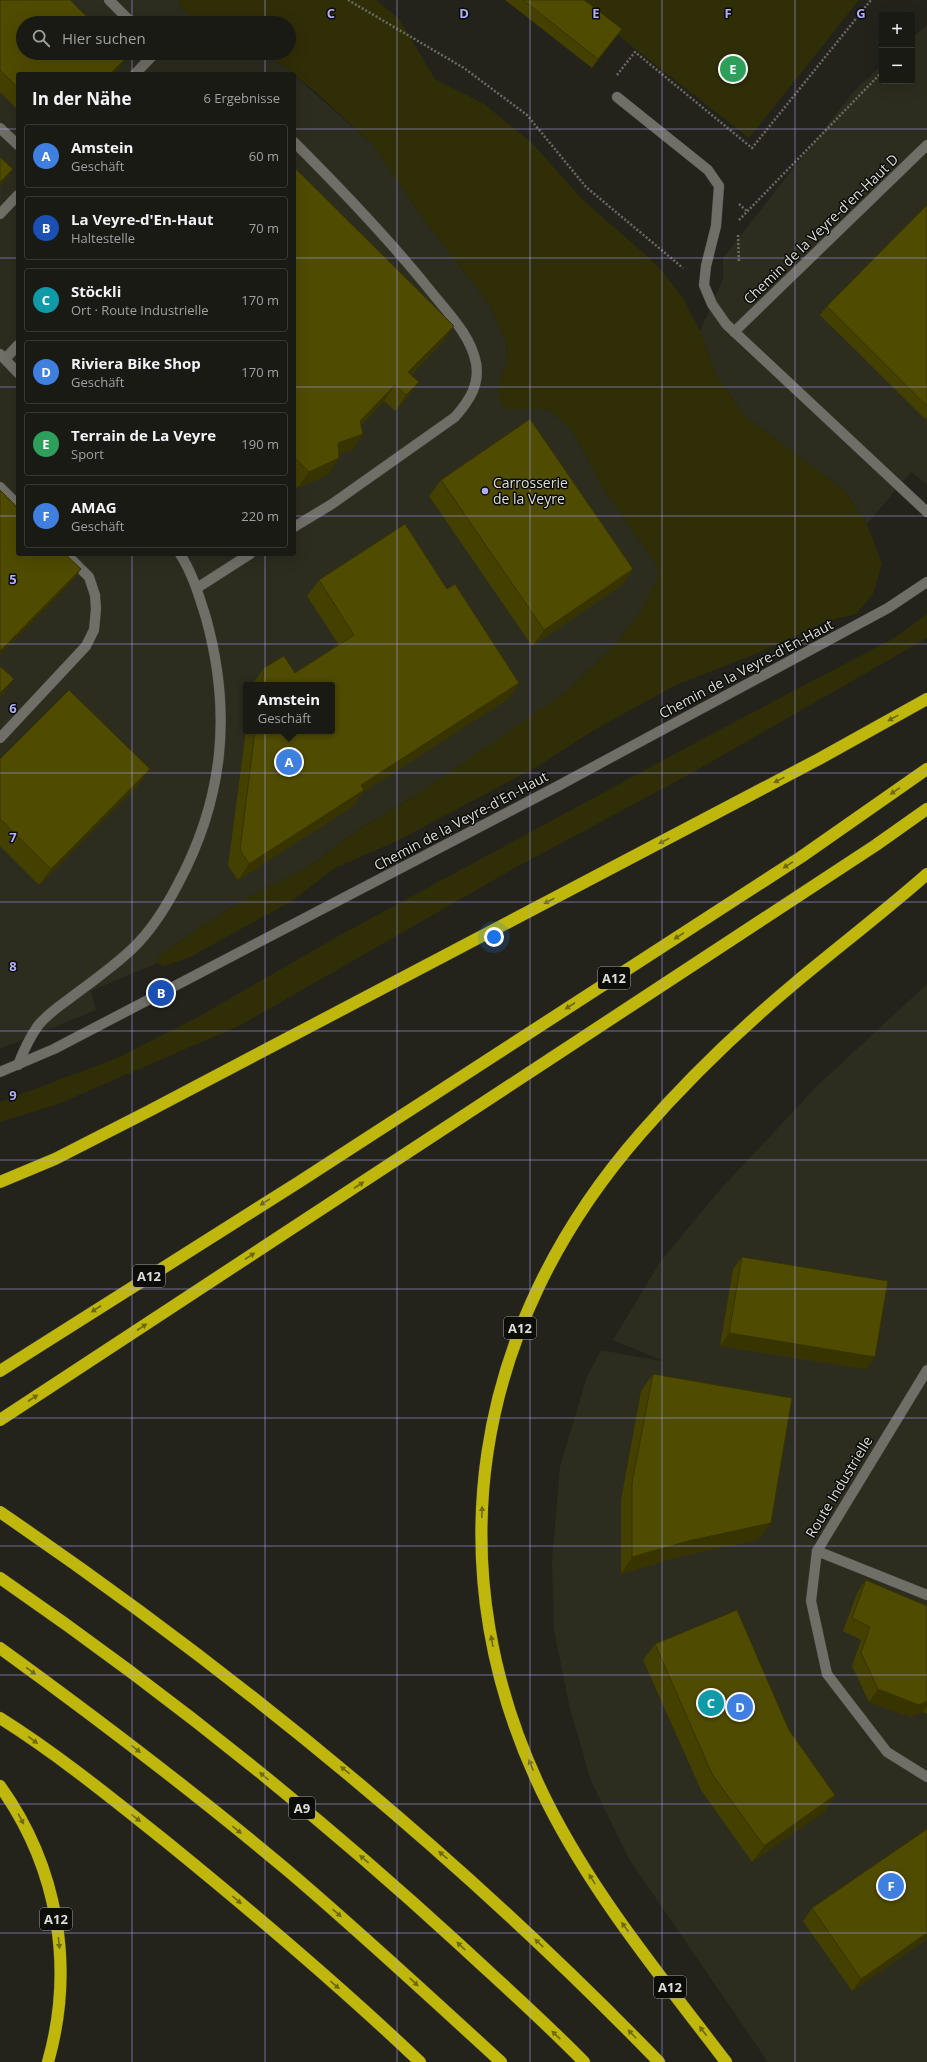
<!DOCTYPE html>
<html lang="de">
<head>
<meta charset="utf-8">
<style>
  :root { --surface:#1a1a15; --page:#272722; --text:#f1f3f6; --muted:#9fa1a0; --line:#383834; --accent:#b2adf9 }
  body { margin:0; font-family:"Open Sans",sans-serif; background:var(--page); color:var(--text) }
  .controls { position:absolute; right:12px; top:12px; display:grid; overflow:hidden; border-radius:4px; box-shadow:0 4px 16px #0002 }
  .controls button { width:36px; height:36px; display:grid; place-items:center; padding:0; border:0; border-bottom:1px solid var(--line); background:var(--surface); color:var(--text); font:20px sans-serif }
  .you { position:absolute; left:494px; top:937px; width:14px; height:14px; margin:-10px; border:3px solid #fff; border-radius:50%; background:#1a73e8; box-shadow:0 0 0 6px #1a73e833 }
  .badge { display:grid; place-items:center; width:26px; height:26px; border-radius:50%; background:var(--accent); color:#fff; font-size:13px; font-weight:700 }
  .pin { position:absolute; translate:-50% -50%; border:2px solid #fff; box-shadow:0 1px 4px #0006 }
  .popup { position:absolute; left:243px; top:682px; width:92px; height:52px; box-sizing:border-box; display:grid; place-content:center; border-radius:4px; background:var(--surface); filter:drop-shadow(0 1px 3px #0005); font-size:13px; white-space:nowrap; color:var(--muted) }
  .popup b { font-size:15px; color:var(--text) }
  .popup::after { content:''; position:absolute; left:50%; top:100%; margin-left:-8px; border:8px solid transparent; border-top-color:var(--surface) }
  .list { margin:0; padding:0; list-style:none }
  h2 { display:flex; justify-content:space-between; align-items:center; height:52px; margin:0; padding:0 16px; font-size:17px }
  h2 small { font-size:13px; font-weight:400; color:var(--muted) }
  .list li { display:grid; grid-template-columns:26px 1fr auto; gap:12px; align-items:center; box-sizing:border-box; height:64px; margin:0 8px 8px; padding:0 8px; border:1px solid var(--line); border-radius:4px }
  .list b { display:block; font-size:15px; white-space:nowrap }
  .list p { margin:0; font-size:13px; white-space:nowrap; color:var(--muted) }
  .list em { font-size:13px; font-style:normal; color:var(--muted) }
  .icon { flex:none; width:22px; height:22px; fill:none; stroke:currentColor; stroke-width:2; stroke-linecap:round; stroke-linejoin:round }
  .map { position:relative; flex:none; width:927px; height:2062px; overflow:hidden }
  .search { position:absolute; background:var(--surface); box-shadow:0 4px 16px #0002; left:16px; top:16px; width:280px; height:44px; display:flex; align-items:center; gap:10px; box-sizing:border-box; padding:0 14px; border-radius:22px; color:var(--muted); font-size:15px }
  .panel { position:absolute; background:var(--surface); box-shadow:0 4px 16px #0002; left:16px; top:72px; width:280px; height:484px; border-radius:4px }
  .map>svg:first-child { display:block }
</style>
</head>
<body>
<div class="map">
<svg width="927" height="2062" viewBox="0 0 927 2062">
  <rect width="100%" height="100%" fill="#23231c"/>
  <g fill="#2c2c1f" fill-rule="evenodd">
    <path d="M 0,0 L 178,0 L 182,9 L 201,23 L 23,23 L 23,53 L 267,53 L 293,74 L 18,74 L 18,554 L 294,554 L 294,75 L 373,145 L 427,224 L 490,305 L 506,342 L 508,361 L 499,380 L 506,409 L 546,409 L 563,421 L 574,434 L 604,490 L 657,566 L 657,580 L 642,609 L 615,645 L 562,695 L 503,737 L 410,799 L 359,829 L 308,867 L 251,896 L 202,926 L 157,957 L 157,963 L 91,991 L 96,1010 L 0,1049 ZM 246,685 L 332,685 L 332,731 L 246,731 Z"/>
    <polygon points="927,25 927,484 911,472 867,524 844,490 745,416 716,375 700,331 723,279 723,258 854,91 882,65 882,81 912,81 912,38"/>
    <polygon points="927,984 927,2062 768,2062 629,1859 591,1781 570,1709 554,1630 552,1562 560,1467 586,1379 601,1350 666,1362 613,1340 660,1262 718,1192 817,1086"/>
  </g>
  <g fill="#302e07">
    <polygon points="178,0 376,0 399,19 435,79 484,104 532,143 583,200 657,265 683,298 700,331 716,375 745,416 844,490 867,524 882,563 873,594 856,614 827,621 751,656 678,684 596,729 538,766 399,840 335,868 292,901 190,957 165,966 157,963 157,957 202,926 251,896 308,867 359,829 410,799 562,695 615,645 642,609 657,580 657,566 604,490 574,434 563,421 546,409 506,409 499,399 499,380 508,361 506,342 490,305 427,224 373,145 316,92 267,53 289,53 289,23 201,23 182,9"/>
    <polygon points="573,0 859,0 749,138"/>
    <polygon points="927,614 927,638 690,774 513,869 239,1026 58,1104 0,1122 0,1102 117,1058 198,1017 333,939 708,736 894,638"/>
  </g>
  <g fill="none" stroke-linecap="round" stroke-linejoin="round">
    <defs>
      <g id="minor">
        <polyline points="109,0 132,23"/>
        <polyline points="135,74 155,53"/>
        <polyline points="617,97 708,170 719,186 716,226 706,266 704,285 712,304 726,324 927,512"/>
        <polyline points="0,128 18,145"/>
        <path d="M 294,142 C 343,191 390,240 433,294 C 449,314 471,336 476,363 C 480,385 469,401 455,417 L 332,504 L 294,527"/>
        <polyline points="0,214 18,195"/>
        <polyline points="734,332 927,145"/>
        <polyline points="0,354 18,373"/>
        <polyline points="5,359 18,345"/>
        <polyline points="0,487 18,505"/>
        <polyline points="197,588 250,554"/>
        <polyline points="0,738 86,646 94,630 96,609 95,595 89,577 66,554"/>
        <path d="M 18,1065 C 23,1052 29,1039 37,1027 C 45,1016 58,1007 69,999 C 90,983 113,967 133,948 C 151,931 166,907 178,884 C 224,798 232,712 206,618 C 199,596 193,574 180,554"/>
        <polyline points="0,1072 54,1049 558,786 888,608 927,582"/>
        <polyline points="927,1370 817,1551 811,1601 827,1674 887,1752 927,1777"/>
        <polyline points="817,1551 927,1595"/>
      </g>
      <g id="highway">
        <polyline points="0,1182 55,1159 149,1111 819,759 927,699"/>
        <polyline points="0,1371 299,1182 801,857 927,769"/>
        <polyline points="0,1420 876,845 927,809"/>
        <path d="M 0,1512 C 237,1674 459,1856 659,2062"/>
        <path d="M 0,1578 C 161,1689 315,1812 459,1944 C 501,1983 544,2021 584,2062"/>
        <path d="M 0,1648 C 98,1719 194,1792 287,1870 C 360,1932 430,1997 501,2062"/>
        <path d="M 0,1718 C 59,1755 115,1801 169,1844 C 255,1914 340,1986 420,2062"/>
        <path d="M 0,1786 C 58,1867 75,1967 48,2062"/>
        <path d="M 726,2062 C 663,1979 595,1897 548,1804 C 431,1572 472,1326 641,1133 C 688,1079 740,1029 795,983 C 838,947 884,912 927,874"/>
      </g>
    </defs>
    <use href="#minor" stroke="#3e3e39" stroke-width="11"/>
    <use href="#highway" stroke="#3e3e39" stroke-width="13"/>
    <g stroke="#6b6b65" stroke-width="2.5" stroke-dasharray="2 2" stroke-linecap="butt">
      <polyline points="348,0 464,68 527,115 586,187 683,268"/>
      <polyline points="617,75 635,52 752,148 871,0"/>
      <polyline points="739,204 748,212"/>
      <polyline points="739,220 882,72"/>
      <polyline points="738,235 739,262"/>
    </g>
    <use href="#minor" stroke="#6f6f67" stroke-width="10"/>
    <use href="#highway" stroke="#bfb70b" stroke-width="12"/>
  </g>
  <g fill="#444000">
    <polygon points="0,0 118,69 18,74 18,110 0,92"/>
    <polygon points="505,0 584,0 615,38 592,68"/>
    <polygon points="294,167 443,342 411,375 407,398 395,411 384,401 361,425 352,450 339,454 339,458 328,475 297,488 294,484"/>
    <polygon points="927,205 927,417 925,419 820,315 827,306"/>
    <polygon points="441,480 633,569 622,585 532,646 429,496"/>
    <polygon points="319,580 447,589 519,683 508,699 363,792 353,806 238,880 228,866 246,731 332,731 332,685 252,685 264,668 295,673 339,645 307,596"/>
    <polygon points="0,759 138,785 39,885 0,846"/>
    <polygon points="742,1257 866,1369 720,1346 733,1269"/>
    <polygon points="653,1374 759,1539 677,1557 621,1574 621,1500 641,1391"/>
    <polygon points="866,1580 927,1606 927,1714 923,1712 910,1717 869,1702 852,1666 861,1640 843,1631 857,1593"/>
    <polygon points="655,1644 835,1795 824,1812 752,1862 701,1790 643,1660"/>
    <polygon points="927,1829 927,1939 852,1991 803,1921 812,1908"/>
  </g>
  <g fill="#373400">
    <polygon points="622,29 615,38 592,68 598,59"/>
    <polygon points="127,57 118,69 114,74 110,74"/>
    <polygon points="13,169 4,182 0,186 0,182"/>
    <polygon points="454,326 443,342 397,388 408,372"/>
    <polygon points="419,382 407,398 395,411 406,395"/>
    <polygon points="395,385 384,401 348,437 360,421"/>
    <polygon points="363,434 352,450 326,459 338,443"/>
    <polygon points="339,458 328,475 297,488 309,472"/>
    <polygon points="81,569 72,582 0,655 0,651"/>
    <polygon points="633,569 622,585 532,646 544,630"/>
    <polygon points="14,679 5,692 0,697 0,693"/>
    <polygon points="519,683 508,699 363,792 353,806 238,880 249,864 361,785"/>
    <polygon points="150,769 138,785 39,885 51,869"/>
    <polygon points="729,1333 875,1357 866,1369 720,1346"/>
    <polygon points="771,1523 759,1539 677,1557 621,1574 632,1557 688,1541"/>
    <polygon points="878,1689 927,1701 927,1705 923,1712 910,1717 869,1702"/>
    <polygon points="835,1795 824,1812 752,1862 764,1846"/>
    <polygon points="927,1933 927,1939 852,1991 861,1979"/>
  </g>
  <g fill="#4f4b00" stroke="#373400">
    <polygon points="0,0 70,0 93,23 23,23 23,53 124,53 127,57 110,74 18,74 18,88 0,70"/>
    <polygon points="523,0 584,0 622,29 598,59"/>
    <polygon points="0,157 13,169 0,182"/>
    <polygon points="294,167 454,326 408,372 419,382 406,395 395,385 360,421 363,434 338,443 339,458 309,472 294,457"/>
    <polygon points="927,205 927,406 827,306"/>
    <polygon points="530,419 633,569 544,630 441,480"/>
    <polygon points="0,490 18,508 18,554 65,554 81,569 0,651"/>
    <polygon points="405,524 447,589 455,584 519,683 361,785 364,790 249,864 240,850 255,731 332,731 332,685 262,685 264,668 284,656 295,673 354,635 319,580"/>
    <polygon points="0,666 14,679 0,693"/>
    <polygon points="69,690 150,769 51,869 0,819 0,759"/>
    <polygon points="742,1257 888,1281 875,1357 729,1333"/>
    <polygon points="653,1374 792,1398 771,1523 688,1541 632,1557 632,1483"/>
    <polygon points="866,1580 927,1606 927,1701 919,1705 878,1689 861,1653 870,1627 852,1618"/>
    <polygon points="737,1610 789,1730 835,1795 764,1846 712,1774 655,1644"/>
    <polygon points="927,1829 927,1933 861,1979 812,1908"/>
  </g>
  <defs><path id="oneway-solid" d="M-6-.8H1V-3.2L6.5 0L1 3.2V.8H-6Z"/></defs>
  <g fill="#6e6a0a">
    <use href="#oneway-solid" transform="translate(893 718) rotate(151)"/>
    <use href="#oneway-solid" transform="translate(779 780) rotate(152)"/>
    <use href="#oneway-solid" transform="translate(895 791) rotate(145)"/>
    <use href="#oneway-solid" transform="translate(664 841) rotate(152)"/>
    <use href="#oneway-solid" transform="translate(788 865) rotate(147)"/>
    <use href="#oneway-solid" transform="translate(549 901) rotate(152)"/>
    <use href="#oneway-solid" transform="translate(679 936) rotate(147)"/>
    <use href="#oneway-solid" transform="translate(570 1006) rotate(147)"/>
    <use href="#oneway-solid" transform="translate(359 1185) rotate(-33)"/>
    <use href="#oneway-solid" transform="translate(265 1202) rotate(148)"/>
    <use href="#oneway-solid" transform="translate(250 1256) rotate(-33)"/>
    <use href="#oneway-solid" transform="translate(96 1309) rotate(147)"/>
    <use href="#oneway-solid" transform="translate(142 1327) rotate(-33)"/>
    <use href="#oneway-solid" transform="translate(33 1398) rotate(-33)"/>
    <use href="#oneway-solid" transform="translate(482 1512) rotate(-88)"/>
    <use href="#oneway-solid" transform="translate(492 1641) rotate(-100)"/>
    <use href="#oneway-solid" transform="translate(31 1671) rotate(36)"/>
    <use href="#oneway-solid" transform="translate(33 1740) rotate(37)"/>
    <use href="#oneway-solid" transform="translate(136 1749) rotate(38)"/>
    <use href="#oneway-solid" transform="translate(531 1765) rotate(-112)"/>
    <use href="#oneway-solid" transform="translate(345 1770) rotate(-141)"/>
    <use href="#oneway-solid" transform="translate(264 1776) rotate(-140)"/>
    <use href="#oneway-solid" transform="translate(136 1818) rotate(38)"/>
    <use href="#oneway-solid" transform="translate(21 1819) rotate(62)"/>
    <use href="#oneway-solid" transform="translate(237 1830) rotate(39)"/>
    <use href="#oneway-solid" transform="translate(443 1855) rotate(-139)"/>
    <use href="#oneway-solid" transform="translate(364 1859) rotate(-140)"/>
    <use href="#oneway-solid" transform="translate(592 1879) rotate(-122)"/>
    <use href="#oneway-solid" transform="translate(237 1900) rotate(40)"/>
    <use href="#oneway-solid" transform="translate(337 1913) rotate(41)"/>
    <use href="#oneway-solid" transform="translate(625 1927) rotate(-127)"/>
    <use href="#oneway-solid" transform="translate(59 1943) rotate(84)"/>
    <use href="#oneway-solid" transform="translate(539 1943) rotate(-136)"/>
    <use href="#oneway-solid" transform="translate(461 1946) rotate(-137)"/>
    <use href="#oneway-solid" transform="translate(414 1982) rotate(43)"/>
    <use href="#oneway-solid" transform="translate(335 1985) rotate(41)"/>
    <use href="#oneway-solid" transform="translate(703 2031) rotate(-127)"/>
    <use href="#oneway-solid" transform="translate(632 2034) rotate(-134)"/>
    <use href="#oneway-solid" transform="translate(556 2035) rotate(-136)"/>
  </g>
  <path fill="none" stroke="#b2adf9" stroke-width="1" stroke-opacity="0.55" d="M 132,0 L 132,23M 265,0 L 265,23M 397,0 L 397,2062M 530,0 L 530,2062M 662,0 L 662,2062M 795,0 L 795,2062M 132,53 L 132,74M 265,53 L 265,74M 0,129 L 18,129M 294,129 L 927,129M 0,258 L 18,258M 294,258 L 927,258M 0,387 L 18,387M 294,387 L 927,387M 0,516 L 18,516M 294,516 L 927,516M 132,554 L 132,2062M 265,554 L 265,2062M 0,644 L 927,644M 0,773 L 927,773M 0,902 L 927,902M 0,1031 L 927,1031M 0,1160 L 927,1160M 0,1289 L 927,1289M 0,1418 L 927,1418M 0,1546 L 927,1546M 0,1675 L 927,1675M 0,1804 L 927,1804M 0,1933 L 927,1933"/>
  <circle fill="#b2adf9" stroke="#0c0c09" stroke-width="1.5" cx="485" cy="491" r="4"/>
  <g text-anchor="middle" stroke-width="3" stroke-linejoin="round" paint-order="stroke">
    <g fill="#0c0c09" stroke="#9e9e9b" stroke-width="1">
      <rect x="598" y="967" width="32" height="22" rx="3"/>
      <rect x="133" y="1265" width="32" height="22" rx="3"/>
      <rect x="504" y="1317" width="32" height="22" rx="3"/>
      <rect x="289" y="1797" width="26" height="22" rx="3"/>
      <rect x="40" y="1908" width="32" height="22" rx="3"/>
      <rect x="654" y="1976" width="32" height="22" rx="3"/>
    </g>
    <g font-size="13" font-weight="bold" fill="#ddddd9">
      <text x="614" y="983">A12</text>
      <text x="149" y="1281">A12</text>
      <text x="520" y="1333">A12</text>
      <text x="302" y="1813">A9</text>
      <text x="56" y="1924">A12</text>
      <text x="670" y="1992">A12</text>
    </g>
    <g font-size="14" fill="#ddddd9" stroke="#0c0c09">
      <text transform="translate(821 229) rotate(-44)" y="5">Chemin de la Veyre-d'en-Haut D</text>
      <text transform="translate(746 669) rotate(-28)" y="5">Chemin de la Veyre-d'En-Haut</text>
      <text transform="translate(461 821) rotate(-28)" y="5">Chemin de la Veyre-d'En-Haut</text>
      <text transform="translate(839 1487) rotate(-59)" y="5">Route Industrielle</text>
    </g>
    <g font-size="14" fill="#ddddd9" stroke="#0c0c09" text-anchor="start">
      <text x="493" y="488">Carrosserie<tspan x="493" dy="16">de la Veyre</tspan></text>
    </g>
  </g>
  <g font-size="13" text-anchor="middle" font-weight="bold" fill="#b2adf9" stroke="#0c0c09" stroke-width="3" stroke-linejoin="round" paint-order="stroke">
    <text x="331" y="18">C</text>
    <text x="464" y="18">D</text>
    <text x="596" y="18">E</text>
    <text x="728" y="18">F</text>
    <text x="861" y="18">G</text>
    <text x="13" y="584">5</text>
    <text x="13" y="713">6</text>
    <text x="13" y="842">7</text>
    <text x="13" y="971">8</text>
    <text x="13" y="1100">9</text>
  </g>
</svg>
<div class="controls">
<button>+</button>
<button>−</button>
</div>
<div class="you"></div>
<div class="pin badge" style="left:289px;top:762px;background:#3f7fe0">A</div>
<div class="popup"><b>Amstein</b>Geschäft</div>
<div class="pin badge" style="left:161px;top:993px;background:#1a4fb4">B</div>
<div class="pin badge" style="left:711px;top:1703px;background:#0f9aa8">C</div>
<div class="pin badge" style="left:740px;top:1707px;background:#3f7fe0">D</div>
<div class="pin badge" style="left:733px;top:69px;background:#2e9e5b">E</div>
<div class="pin badge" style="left:891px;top:1886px;background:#3f7fe0">F</div>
<div class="search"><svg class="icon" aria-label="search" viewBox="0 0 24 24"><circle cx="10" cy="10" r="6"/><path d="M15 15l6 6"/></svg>Hier suchen</div>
<section class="panel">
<h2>In der Nähe<small>6 Ergebnisse</small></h2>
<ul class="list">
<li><span class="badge" style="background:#3f7fe0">A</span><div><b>Amstein</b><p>Geschäft</p></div><em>60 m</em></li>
<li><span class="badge" style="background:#1a4fb4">B</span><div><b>La Veyre-d'En-Haut</b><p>Haltestelle</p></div><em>70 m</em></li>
<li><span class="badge" style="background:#0f9aa8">C</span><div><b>Stöckli</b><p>Ort · Route Industrielle</p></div><em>170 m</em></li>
<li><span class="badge" style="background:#3f7fe0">D</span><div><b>Riviera Bike Shop</b><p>Geschäft</p></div><em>170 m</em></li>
<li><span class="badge" style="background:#2e9e5b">E</span><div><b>Terrain de La Veyre</b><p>Sport</p></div><em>190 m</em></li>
<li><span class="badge" style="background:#3f7fe0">F</span><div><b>AMAG</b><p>Geschäft</p></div><em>220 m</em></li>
</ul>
</section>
</div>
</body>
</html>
